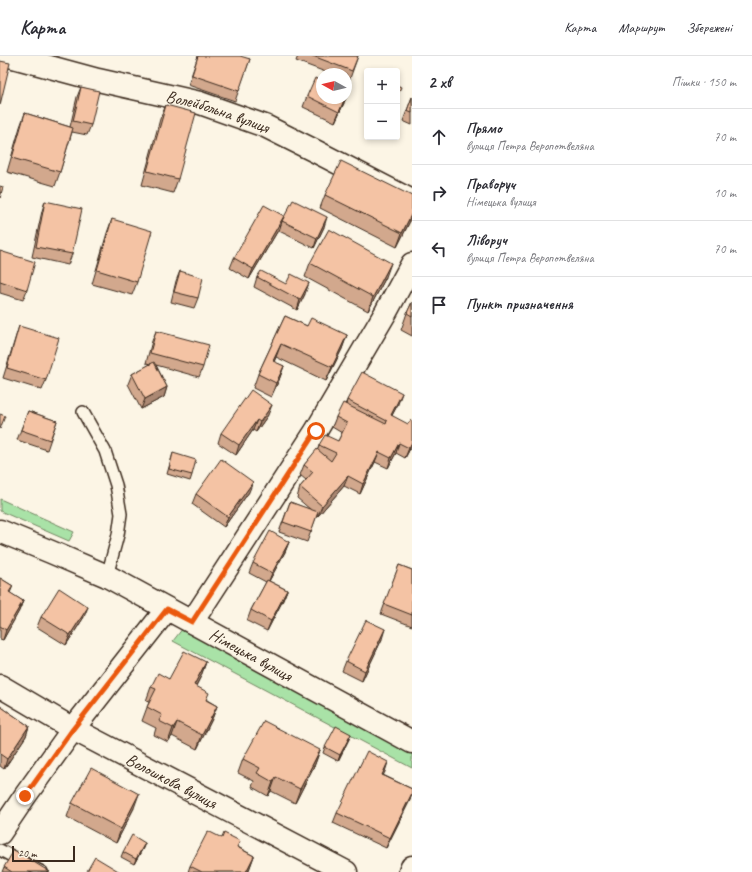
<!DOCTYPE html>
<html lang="uk">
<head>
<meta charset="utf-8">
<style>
  :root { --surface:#fff; --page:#f2f2f3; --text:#2b2b33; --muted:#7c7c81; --line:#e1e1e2 }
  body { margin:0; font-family:Caveat,sans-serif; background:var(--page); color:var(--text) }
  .controls { position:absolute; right:12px; top:12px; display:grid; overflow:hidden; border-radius:4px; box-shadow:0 2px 6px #0003 }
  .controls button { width:36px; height:36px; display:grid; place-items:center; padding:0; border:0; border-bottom:1px solid var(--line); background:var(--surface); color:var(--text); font:20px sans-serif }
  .compass { position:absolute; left:316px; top:12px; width:36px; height:36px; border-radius:50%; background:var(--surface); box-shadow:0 2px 6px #0003; rotate:278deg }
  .scale { position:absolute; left:12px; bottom:10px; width:63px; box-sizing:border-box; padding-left:4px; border:2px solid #3b2a1e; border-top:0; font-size:11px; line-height:14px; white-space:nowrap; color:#3b2a1e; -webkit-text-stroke:3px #fcf5e5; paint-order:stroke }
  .stop { position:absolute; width:12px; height:12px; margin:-9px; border:3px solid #ea580c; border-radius:50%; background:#fff }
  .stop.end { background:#ea580c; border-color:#fff; box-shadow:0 1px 4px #0008 }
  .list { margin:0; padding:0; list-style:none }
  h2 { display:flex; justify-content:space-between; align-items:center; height:52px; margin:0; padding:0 16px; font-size:17px }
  h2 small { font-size:13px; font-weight:400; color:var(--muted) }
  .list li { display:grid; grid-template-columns:26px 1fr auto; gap:12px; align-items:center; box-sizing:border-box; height:56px; padding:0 16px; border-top:1px solid var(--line) }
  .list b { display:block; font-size:15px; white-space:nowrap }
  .list p { margin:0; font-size:13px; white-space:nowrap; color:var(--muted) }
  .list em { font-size:13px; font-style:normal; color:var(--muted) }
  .icon { flex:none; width:22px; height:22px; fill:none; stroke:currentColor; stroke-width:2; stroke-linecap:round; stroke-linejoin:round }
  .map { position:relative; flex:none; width:412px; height:816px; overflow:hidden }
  header { display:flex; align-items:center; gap:24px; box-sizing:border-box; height:56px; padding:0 20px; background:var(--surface); border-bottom:1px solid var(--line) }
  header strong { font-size:19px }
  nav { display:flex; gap:22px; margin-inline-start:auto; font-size:14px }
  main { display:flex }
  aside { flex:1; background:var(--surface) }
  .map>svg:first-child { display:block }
</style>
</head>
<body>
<header>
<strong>Карта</strong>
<nav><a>Карта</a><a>Маршрут</a><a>Збережені</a></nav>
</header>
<main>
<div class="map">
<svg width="412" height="816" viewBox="0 0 412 816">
  <rect width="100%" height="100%" fill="#fcf5e5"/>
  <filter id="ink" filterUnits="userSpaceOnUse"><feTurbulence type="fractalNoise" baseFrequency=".025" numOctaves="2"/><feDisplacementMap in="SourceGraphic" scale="8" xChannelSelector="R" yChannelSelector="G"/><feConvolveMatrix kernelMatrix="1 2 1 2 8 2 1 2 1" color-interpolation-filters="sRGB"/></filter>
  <g filter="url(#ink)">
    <g fill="#a9e2a7" stroke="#728662">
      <polygon points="0,443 74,476 69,485 0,455"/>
      <polygon points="183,572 412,696 412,712 173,585"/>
    </g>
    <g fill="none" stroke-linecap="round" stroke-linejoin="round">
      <defs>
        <g id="lane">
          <polyline points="83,356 105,395 116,429 121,458 118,479 107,520"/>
          <polyline points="0,794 42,816"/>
        </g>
        <g id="street">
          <path id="s1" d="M 9,0 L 98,24 L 200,47 L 265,70 L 317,96 L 412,145"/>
          <polyline points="192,566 316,375 386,256 412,208"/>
          <path id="s2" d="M 0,630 L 73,673 L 346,816"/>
          <polyline points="410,816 412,811"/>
        </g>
        <g id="secondary">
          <path id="s3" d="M 0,475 L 51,496 L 107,520 L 412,686"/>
          <polyline points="0,777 25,740 73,673 167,553"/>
        </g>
      </defs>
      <use href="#lane" stroke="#3b2a1e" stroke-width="14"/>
      <use href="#street" stroke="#3b2a1e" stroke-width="25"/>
      <use href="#secondary" stroke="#3b2a1e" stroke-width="25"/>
      <use href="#lane" stroke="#fcf5e5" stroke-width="11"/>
      <use href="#street" stroke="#fcf5e5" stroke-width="22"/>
      <use href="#secondary" stroke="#fcf5e5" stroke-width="22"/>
    </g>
    <g fill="#d2a88d" stroke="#3b2a1e">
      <polygon points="198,0 250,3 235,45 188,29"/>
      <polygon points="298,0 358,0 349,25 346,24 346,18 331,18 296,5"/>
      <polygon points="81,31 91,69 87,79 72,76 60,116 55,130 7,116 20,71 25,57 70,71 77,41"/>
      <polygon points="307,40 344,47 335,66 303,51"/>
      <polygon points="412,41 412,69 403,65"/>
      <polygon points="166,49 178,123 173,137 142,129 160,63"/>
      <polygon points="325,139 412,161 397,191 320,152"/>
      <polygon points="45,145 72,198 68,209 32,201 42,155"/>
      <polygon points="112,163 137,226 132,239 92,228 107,177"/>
      <polygon points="282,165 324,171 314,192 279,175"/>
      <polygon points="280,171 249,223 230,212 234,202"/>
      <polygon points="0,195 27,234 23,244 0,237"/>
      <polygon points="310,207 386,221 368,255 305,221"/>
      <polygon points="180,215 198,242 194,252 171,246 176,225"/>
      <polygon points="257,221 305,238 297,254 254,231"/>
      <polygon points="412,246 412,280 401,274 407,257"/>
      <polygon points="285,260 307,270 347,279 342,293 326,325 276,301 274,306 284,310 279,324 271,341 253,332 258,318"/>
      <polygon points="19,270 46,324 42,334 3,322"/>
      <polygon points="156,275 203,311 199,321 156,309 167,331 164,341 141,353 128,328 132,318 151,308 146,307 152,285"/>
      <polygon points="347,344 398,348 392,359 412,389 405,402 396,397 388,412 375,406 360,438 344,430 318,460 317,459 307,486 279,476 290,446 311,454 297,442 300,431 306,424 300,419 304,409 318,393 319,389 338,385 342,377 332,371 336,361 346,349"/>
      <polygon points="28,355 57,365 47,394 17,384"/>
      <polygon points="268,359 256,376 253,374 236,399 218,387 221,377"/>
      <polygon points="173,397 192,419 190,425 167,418"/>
      <polygon points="249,436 224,471 192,448 196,438"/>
      <polygon points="289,486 285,496 269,525 287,534 283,544 267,575 247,565 251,554 266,526 249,517 253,507"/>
      <polygon points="399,509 412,514 412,570 381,558"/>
      <polygon points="0,522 13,530 10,537 23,545 19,555 3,584 0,583"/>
      <polygon points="41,561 84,561 66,589 37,571"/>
      <polygon points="382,583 362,625 342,615 346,605"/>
      <polygon points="206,606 201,620 196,630 207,644 217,650 212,663 197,693 172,680 168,686 154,679 156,672 142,665 149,646 146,645 151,631"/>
      <polygon points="0,650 29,670 26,680 4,713 0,710"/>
      <polygon points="351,678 349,683 338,705 323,697 325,691"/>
      <polygon points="320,694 315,708 295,747 271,735 268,740 252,731 254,725 238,717 243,703"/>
      <polygon points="388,706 383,719 412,733 412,738 410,744 386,792 333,767 337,757"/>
      <polygon points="72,747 134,752 116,787 67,761"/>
      <polygon points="145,787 143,792 134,808 121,801 123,796"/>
      <polygon points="238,791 254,800 248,816 188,816 190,810"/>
      <polygon points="4,811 50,816 2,816"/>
    </g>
    <g fill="#ab8873" stroke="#3b2a1e">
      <polygon points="348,37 344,47 335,66 339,56"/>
      <polygon points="412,157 412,161 397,191 402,177"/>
      <polygon points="284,160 280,171 249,223 253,213"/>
      <polygon points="327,161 324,171 314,192 317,182"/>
      <polygon points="391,207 386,221 368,255 373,241"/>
      <polygon points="309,227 305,238 297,254 300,244"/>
      <polygon points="347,279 342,293 326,325 332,311"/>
      <polygon points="281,288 276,301 268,319 273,305"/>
      <polygon points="284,310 279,324 271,341 276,327"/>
      <polygon points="167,331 164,341 141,353 145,343"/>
      <polygon points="402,337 398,348 387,369 391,359"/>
      <polygon points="272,349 268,359 256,376 260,366"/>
      <polygon points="257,364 253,374 236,399 239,389"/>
      <polygon points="412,386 412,389 405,402 409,392"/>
      <polygon points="399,387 396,397 388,412 391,402"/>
      <polygon points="379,396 375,406 360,438 363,428"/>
      <polygon points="348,420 344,430 318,460 322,450"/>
      <polygon points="253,426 249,436 224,471 228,461"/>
      <polygon points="289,486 285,496 268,527 272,517"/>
      <polygon points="287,534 283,544 267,575 271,565"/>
      <polygon points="23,545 19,555 3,584 6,574"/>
      <polygon points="88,551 84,561 66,589 70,579"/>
      <polygon points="385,573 382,583 362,625 365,615"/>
      <polygon points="206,606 201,620 189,643 194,629"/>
      <polygon points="217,650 212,663 197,693 202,679"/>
      <polygon points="177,666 172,680 168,686 173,672"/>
      <polygon points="29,670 26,680 4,713 7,703"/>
      <polygon points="351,678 349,683 338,705 340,699"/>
      <polygon points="320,694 315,708 295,747 300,733"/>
      <polygon points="388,706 385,716 378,729 382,719"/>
      <polygon points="276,721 271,735 268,740 273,726"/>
      <polygon points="412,737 410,744 386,792 390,782"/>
      <polygon points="139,738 134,752 116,787 121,773"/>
      <polygon points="145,787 143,792 134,808 136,803"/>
      <polygon points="254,800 249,814 248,816 246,816"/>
    </g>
    <g fill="#f4c3a4" stroke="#3b2a1e">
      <polygon points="198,0 240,0 250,3 239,35 192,19"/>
      <polygon points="313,0 358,0 352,15"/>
      <polygon points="0,5 10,7 0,49"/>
      <polygon points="315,22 322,25 322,42 345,42 339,56 307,40"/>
      <polygon points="397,29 401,31 397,40"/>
      <polygon points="81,31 99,35 91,69 73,65"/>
      <polygon points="412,41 412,57 407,55"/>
      <polygon points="166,49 196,57 178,123 147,115"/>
      <polygon points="25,57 73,72 60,116 12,102"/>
      <polygon points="341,105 412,140 412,157 402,177 325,139"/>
      <polygon points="0,130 3,131 0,142"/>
      <polygon points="293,144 327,161 317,182 282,165"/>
      <polygon points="45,145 82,153 72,198 36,191"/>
      <polygon points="264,149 284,160 253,213 234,202"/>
      <polygon points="112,163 152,175 137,226 97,214"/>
      <polygon points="329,173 391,207 373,241 310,207"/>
      <polygon points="0,195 35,206 27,234 0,225"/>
      <polygon points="180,215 203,222 198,242 174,236"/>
      <polygon points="261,215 286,228 291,218 309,227 300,244 257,221"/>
      <polygon points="412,246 412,260 407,257"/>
      <polygon points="285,260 307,270 311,262 347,279 332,311 281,288 273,305 284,310 276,327 258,318"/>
      <polygon points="19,270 59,282 46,324 7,312"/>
      <polygon points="156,275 209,289 203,311 150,297"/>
      <polygon points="154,306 167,331 145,343 132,318"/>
      <polygon points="362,316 402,337 391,359 408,368 411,364 412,365 412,386 409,392 399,387 391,402 379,396 363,428 348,420 322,450 300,431 313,416 304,409 317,393 331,405 336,397 319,389 325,379 338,385 347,367 336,361 343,347 386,368 387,365 347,344"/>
      <polygon points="251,334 272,349 260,366 257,364 239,389 221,377"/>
      <polygon points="28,355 57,365 50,384 21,374"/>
      <polygon points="0,358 5,360 0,373"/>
      <polygon points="173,397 196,404 192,419 169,413"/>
      <polygon points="221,403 253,426 228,461 196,438"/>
      <polygon points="290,446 318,456 311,476 283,466"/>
      <polygon points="270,475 289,486 272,517 253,507"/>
      <polygon points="399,509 412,514 412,559 384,548"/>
      <polygon points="0,522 13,530 9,536 23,545 6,574 0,570"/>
      <polygon points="267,524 287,534 271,565 251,554"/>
      <polygon points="59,532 88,551 70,579 41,561"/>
      <polygon points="366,564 385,573 365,615 346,605"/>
      <polygon points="184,595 206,606 194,629 209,637 206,644 217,650 202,679 177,666 173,672 159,665 162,659 147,651 156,633 151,631 158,617 169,623"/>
      <polygon points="0,650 29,670 7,703 0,698"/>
      <polygon points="264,665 320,694 300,733 276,721 273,726 257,717 260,712 243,703"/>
      <polygon points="336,670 351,678 340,699 325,691"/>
      <polygon points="367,695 388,706 382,719 412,733 412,737 390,782 337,757"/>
      <polygon points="91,712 139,738 121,773 72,747"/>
      <polygon points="208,775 222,782 224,777 240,785 237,791 254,800 246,816 202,816 190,810"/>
      <polygon points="132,779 145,787 136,803 123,796"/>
      <polygon points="14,794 50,816 12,816 4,811"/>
      <polygon points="95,801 120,816 88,816 87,815"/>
    </g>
  </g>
  <g fill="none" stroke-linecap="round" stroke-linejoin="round" filter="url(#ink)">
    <polyline stroke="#ea580c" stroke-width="5" points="25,740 73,673 167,553 192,566 316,375"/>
  </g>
  <g text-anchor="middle" stroke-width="3" stroke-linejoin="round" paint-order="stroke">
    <g font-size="17" fill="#3b2a1e" stroke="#fcf5e5">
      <text dy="6" stroke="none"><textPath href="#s1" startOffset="216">Волейбольна вулиця</textPath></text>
      <text dy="6" stroke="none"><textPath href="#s3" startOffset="280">Німецька вулиця</textPath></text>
      <text dy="6" stroke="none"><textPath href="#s2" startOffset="196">Волошкова вулиця</textPath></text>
    </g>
  </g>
</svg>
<div class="controls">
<button>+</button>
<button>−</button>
</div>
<svg class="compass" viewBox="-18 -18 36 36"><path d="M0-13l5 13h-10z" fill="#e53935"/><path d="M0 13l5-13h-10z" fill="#7c7c81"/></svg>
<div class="scale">20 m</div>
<div class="stop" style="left:316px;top:375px"></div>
<div class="stop end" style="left:25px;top:740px"></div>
</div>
<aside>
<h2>2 хв<small>Пішки · 150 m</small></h2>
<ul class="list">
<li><svg class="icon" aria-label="ahead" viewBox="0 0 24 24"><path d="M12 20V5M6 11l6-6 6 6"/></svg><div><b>Прямо</b><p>вулиця Петра Веропотвеляна</p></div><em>70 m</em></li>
<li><svg class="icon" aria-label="right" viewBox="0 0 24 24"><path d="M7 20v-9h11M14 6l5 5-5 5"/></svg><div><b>Праворуч</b><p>Німецька вулиця</p></div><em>10 m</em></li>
<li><svg class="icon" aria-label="left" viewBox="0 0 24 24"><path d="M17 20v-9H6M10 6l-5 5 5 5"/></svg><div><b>Ліворуч</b><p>вулиця Петра Веропотвеляна</p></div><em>70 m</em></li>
<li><svg class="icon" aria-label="arrive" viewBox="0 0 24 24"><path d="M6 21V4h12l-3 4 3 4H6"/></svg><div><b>Пункт призначення</b></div></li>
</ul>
</aside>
</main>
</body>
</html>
